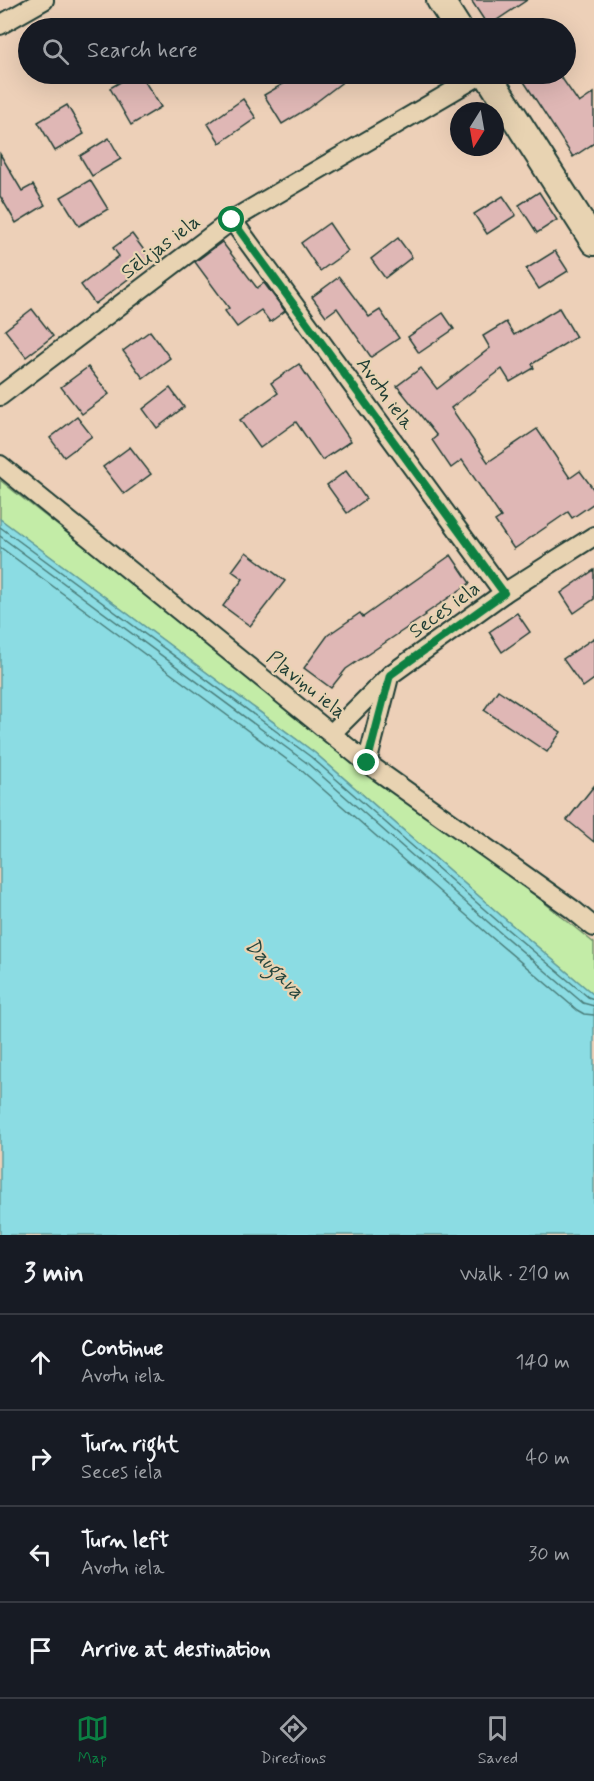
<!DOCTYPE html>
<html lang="en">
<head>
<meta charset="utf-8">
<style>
  :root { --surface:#171b24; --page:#242831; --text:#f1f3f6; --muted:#9ea1a6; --line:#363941; --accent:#0b8043 }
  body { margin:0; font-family:Mynerve,sans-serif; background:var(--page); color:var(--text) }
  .compass { position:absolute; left:450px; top:102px; width:54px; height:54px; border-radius:50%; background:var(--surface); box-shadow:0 6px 24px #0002; rotate:191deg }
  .stop { position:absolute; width:18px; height:18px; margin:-14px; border:4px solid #0b8043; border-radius:50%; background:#fff }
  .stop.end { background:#0b8043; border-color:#fff; box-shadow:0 2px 6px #0008 }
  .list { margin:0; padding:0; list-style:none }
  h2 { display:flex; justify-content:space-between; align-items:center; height:78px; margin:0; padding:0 24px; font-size:26px }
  h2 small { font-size:20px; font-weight:400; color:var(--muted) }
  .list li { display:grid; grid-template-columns:39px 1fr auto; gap:18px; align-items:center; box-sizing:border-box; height:96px; padding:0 24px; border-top:2px solid var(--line) }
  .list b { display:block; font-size:22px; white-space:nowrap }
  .list p { margin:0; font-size:20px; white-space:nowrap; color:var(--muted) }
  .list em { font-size:20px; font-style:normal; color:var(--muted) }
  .icon { flex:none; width:33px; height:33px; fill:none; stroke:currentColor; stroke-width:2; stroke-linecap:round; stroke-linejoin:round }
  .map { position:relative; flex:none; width:594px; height:1235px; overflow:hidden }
  .search { position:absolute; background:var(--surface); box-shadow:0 6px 24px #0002; left:18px; right:18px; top:18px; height:66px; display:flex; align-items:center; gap:15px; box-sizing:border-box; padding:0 21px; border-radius:33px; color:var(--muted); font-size:22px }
  .sheet { height:462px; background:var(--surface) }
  nav { display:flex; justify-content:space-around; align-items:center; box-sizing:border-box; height:84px; border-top:2px solid var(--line); background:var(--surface); font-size:16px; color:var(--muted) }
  nav a { display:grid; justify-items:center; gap:3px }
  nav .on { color:var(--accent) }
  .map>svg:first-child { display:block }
</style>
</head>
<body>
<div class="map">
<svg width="594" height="1235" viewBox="0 0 594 1235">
  <rect width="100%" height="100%" fill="#edd0b8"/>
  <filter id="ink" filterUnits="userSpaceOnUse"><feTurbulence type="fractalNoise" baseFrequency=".0167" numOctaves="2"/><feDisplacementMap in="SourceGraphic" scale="12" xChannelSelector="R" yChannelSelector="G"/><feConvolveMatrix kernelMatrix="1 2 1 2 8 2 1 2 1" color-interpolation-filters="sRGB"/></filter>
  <g filter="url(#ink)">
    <path fill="#c3eca7" stroke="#71946e" stroke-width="1.5" d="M 0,480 C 80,545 164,605 245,667 C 363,757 479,849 594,943 L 594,995 L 505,919 L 315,753 L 0,519 Z"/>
    <polygon fill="#8bdce3" stroke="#609c9d" stroke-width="1.5" points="0,519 315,753 505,919 594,995 594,1235 0,1235"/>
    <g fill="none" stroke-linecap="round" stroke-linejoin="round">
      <g stroke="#4a7d7a" stroke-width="1.5">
        <polyline points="0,527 311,757 501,924 588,997 594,999"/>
        <polyline points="0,536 307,763 496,929 583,1003 594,1006"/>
        <polyline points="0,547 301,770 490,936 577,1010 584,1014 594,1015"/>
      </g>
    </g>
    <g fill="#dfb7b5" stroke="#1f3d34" stroke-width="1.5">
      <polygon points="471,0 527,0 488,26"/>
      <polygon points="134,74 140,74 161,107 131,125 110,88"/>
      <polygon points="300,74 353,74 307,109 282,124 264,95"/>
      <polygon points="519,74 559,74 579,103 594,93 594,143 573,157"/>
      <polygon points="243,99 256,118 220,143 208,124"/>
      <polygon points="67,105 84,134 55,151 38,122"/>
      <polygon points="109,138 121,159 92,176 80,156"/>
      <polygon points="0,154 22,191 33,185 45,205 16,223 0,196"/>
      <polygon points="90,180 108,209 79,226 61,197"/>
      <polygon points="539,192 557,220 537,233 519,205"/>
      <polygon points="503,196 516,215 487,234 474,214"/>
      <polygon points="329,223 348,251 320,271 301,243"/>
      <polygon points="132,234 152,261 95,304 81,285 119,256 113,248"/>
      <polygon points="398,238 412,257 385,278 371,259"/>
      <polygon points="222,242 257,288 264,283 285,311 270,322 261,310 237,327 225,311 229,308 195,262"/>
      <polygon points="555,251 568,271 539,289 526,269"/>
      <polygon points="339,277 369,317 380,310 399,338 371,357 337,308 326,316 312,297"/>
      <polygon points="559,308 576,337 532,364 534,368 510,382 502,369 451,408 488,462 537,429 570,478 580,471 594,490 594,503 572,518 568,512 514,549 495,521 501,517 462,460 451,468 432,440 437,436 397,386 421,368 437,389 490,348 483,336 506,322 514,335"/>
      <polygon points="32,309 53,336 26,357 5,330"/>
      <polygon points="443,313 454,329 419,353 408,337"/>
      <polygon points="150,331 170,358 143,378 123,351"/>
      <polygon points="299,364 351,441 322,460 296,422 260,448 240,420 278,393 271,383"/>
      <polygon points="88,367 109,394 82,414 61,387"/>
      <polygon points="170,388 184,407 157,428 143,409"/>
      <polygon points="77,417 92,436 64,457 50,438"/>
      <polygon points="130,447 151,474 124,494 103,467"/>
      <polygon points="346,471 366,499 347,513 327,485"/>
      <polygon points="246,552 285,581 250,626 223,606 243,579 232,571"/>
      <polygon points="451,555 470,583 425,614 426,615 346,669 331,688 304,668 328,635 360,613 363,617"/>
      <polygon points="594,570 594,599 574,613 561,593"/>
      <polygon points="517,613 530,632 502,652 489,632"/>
      <polygon points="594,638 594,679 583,687 563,659"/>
      <polygon points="498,690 561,732 547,752 484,710"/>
      <polygon points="594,786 594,842 567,820"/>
    </g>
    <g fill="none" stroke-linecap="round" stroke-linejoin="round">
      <defs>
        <g id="street">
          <polyline points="0,25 44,0"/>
          <polyline points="232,220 504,593"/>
          <polyline points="0,396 232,220 482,74"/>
          <polyline points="0,465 367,763 572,909 594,927"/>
          <polyline points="332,733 390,675 504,593 594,536"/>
          <polyline points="367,763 389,677"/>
        </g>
        <g id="secondary">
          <polyline points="440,0 458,28"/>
          <polyline points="487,74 594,242"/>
        </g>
      </defs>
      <use href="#street" stroke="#1f3d34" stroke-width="22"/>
      <use href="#secondary" stroke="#1f3d34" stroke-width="30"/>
      <use href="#street" stroke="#e8d3b2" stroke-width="18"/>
      <use href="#secondary" stroke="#e8d3b2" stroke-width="26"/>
    </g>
  </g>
  <g fill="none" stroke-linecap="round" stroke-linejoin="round" filter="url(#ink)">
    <polyline stroke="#0b8043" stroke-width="8" points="232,220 504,593 390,675 367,763"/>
  </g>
  <g text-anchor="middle" stroke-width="4.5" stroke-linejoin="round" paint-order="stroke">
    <g font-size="20" fill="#1f3d34" stroke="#e8d3b2">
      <text transform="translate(160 246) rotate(-37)" y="7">Sēlijas iela</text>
      <text transform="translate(386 393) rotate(54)" y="7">Avotu iela</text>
      <text transform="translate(444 609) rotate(-36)" y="7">Seces iela</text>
      <text transform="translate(307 684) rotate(39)" y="7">Pļaviņu iela</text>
    </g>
    <g font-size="21" font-style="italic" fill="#24453d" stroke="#e8d3b2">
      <text transform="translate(275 968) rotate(46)" y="7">Daugava</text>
    </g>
  </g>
</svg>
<svg class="compass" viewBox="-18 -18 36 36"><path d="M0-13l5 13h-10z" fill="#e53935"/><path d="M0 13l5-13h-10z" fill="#9ea1a6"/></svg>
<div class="stop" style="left:232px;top:220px"></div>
<div class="stop end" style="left:367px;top:763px"></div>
<div class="search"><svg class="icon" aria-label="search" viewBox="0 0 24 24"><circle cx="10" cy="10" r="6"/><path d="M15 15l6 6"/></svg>Search here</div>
</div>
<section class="sheet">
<h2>3 min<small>Walk · 210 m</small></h2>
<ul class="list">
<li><svg class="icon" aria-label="ahead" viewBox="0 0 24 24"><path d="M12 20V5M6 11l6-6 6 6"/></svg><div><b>Continue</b><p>Avotu iela</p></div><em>140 m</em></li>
<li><svg class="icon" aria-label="right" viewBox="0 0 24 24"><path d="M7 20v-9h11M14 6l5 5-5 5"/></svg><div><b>Turn right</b><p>Seces iela</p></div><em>40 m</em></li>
<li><svg class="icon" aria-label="left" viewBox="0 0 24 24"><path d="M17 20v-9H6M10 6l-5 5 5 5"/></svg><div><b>Turn left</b><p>Avotu iela</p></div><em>30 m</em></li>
<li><svg class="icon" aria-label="arrive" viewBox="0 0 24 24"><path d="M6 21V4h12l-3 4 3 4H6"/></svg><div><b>Arrive at destination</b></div></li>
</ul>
</section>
<nav>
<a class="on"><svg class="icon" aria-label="map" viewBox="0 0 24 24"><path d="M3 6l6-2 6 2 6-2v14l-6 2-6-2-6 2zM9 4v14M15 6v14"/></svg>Map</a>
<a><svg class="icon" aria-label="directions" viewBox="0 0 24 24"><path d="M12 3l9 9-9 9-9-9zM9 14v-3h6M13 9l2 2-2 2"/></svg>Directions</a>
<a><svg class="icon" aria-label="saved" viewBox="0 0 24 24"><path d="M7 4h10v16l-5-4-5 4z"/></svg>Saved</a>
</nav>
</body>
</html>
